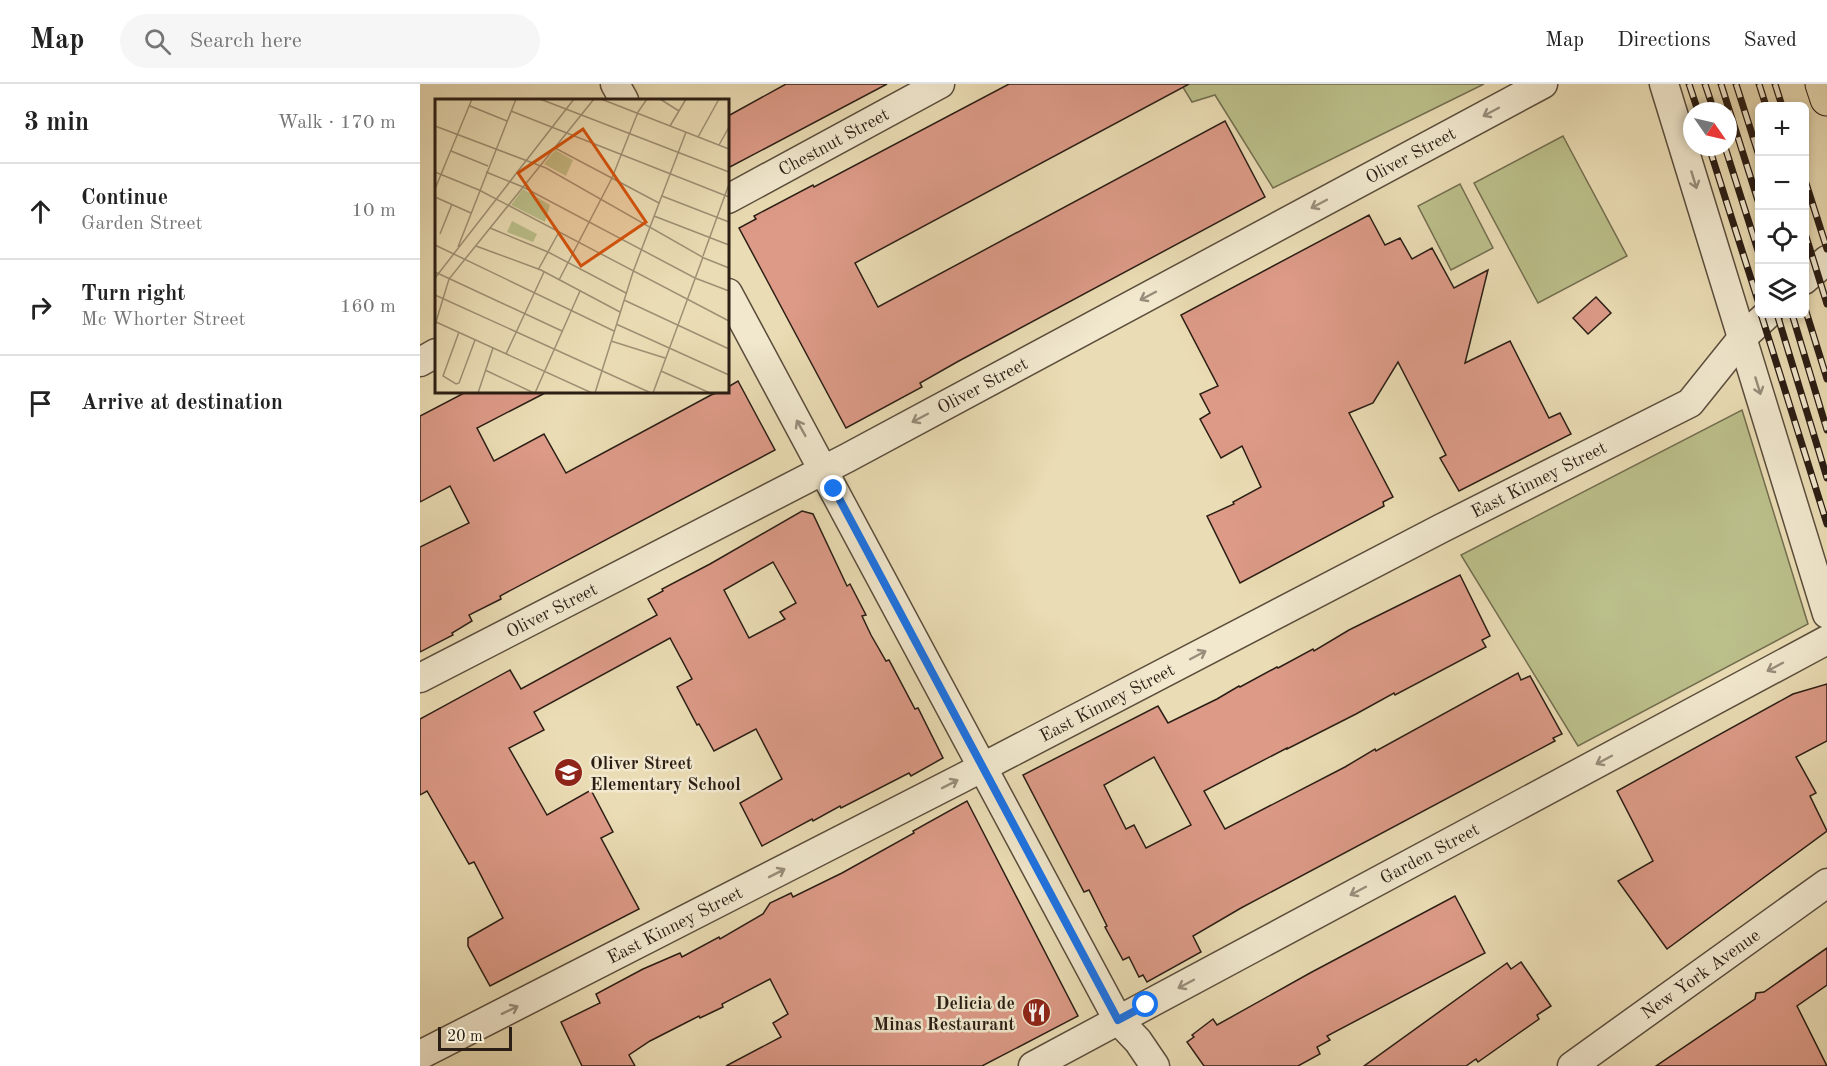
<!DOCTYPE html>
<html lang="en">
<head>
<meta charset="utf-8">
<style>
  :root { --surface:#fff; --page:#f6f6f6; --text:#222; --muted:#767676; --line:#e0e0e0 }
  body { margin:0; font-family:"Old Standard TT",serif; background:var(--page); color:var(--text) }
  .controls { position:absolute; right:18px; top:18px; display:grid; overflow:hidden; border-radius:9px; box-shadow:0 3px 9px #0003 }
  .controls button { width:54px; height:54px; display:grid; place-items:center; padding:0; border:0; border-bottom:2px solid var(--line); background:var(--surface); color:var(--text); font:30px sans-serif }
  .compass { position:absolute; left:1263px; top:18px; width:54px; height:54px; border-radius:50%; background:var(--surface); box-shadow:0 3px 9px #0003; rotate:124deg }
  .scale { position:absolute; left:18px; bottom:15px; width:74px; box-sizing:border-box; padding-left:6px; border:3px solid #2b1e15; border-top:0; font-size:16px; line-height:21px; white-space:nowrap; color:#2b1e15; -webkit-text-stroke:4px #f1e8ce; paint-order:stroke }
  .stop { position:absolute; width:18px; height:18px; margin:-14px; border:4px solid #1a73e8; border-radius:50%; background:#fff }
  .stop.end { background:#1a73e8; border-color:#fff; box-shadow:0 2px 6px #0008 }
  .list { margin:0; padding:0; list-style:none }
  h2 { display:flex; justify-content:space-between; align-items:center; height:78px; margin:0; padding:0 24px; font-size:26px }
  h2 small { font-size:20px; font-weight:400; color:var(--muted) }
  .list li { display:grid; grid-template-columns:39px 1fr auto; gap:18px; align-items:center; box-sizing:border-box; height:96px; padding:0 24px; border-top:2px solid var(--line) }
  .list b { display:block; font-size:22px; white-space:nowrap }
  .list p { margin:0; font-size:20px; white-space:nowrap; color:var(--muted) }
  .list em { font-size:20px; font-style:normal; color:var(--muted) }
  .icon { flex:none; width:33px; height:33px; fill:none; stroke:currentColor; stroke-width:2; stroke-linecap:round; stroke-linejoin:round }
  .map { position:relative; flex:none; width:1407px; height:982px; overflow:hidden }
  header { display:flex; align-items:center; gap:36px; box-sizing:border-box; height:84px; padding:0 30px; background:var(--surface); border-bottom:2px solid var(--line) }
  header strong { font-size:28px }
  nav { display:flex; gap:33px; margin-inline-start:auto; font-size:21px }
  .search { width:420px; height:54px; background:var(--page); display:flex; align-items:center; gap:15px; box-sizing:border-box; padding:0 21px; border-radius:33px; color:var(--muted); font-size:22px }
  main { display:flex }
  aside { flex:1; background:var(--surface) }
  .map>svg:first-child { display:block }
</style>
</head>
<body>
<header>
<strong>Map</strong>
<div class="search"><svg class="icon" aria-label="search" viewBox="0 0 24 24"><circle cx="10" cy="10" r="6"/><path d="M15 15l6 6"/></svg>Search here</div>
<nav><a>Map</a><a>Directions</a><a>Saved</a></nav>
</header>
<main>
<aside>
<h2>3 min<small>Walk · 170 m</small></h2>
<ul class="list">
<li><svg class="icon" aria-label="ahead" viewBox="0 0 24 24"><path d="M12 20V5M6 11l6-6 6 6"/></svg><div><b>Continue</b><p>Garden Street</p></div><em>10 m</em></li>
<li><svg class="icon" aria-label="right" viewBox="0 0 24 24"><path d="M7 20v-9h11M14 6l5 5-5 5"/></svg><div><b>Turn right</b><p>Mc Whorter Street</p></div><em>160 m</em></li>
<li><svg class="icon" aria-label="arrive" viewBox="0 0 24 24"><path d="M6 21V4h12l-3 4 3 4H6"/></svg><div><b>Arrive at destination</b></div></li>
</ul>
</aside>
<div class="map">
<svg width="1407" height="982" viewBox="0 0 1407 982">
  <rect width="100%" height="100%" fill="#eadcb4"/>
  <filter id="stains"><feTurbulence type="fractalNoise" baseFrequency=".00333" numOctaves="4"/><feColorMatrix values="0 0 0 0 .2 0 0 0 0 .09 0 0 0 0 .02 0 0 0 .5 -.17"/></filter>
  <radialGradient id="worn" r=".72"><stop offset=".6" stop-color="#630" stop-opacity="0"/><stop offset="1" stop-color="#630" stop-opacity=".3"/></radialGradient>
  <g fill="#bbbf8a" stroke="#736e50" stroke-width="1.5">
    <polygon points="761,0 1064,0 853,104 795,11 772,18"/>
    <polygon points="1143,52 1207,172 1118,219 1054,99"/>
    <polygon points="1040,100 1073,164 1031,186 998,122"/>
    <polygon points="1322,326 1388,540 1158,662 1041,471"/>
  </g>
  <g fill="#dc9a87" stroke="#2b1e15" stroke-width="1.5" fill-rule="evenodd">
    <polygon points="366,0 467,0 308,84 308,32"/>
    <polygon points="589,0 769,0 435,179 458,223 805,37 845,113 537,278 500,299 502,303 426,344 319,144 336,135 334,132 393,101 394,103"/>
    <polygon points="949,131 965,161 980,154 992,175 1012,164 1034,204 1068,186 1045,279 1090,257 1129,334 1140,329 1151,350 1039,407 1020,374 1026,371 978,278 953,319 929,329 973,413 963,418 964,422 820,499 787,432 814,420 813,418 841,403 822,362 801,374 780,335 790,329 780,310 798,302 761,231"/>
    <polygon points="1176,213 1191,229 1168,250 1153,234"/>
    <polygon points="318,297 355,366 80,512 81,515 49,531 52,537 32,549 33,551 0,568 0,463 49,439 30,402 0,418 0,332 46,308 127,308 57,344 74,377 124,350 146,389 291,311 299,308 308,308 308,303"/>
    <path d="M 382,427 L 393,430 L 427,502 L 430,500 L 446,531 L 442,532 L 451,551 L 466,577 L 469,576 L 495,625 L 498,624 L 523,674 L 491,692 L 489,689 L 421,724 L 420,722 L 393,737 L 392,735 L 342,762 L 320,719 L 362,695 L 336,645 L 294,667 L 279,640 L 277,641 L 257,603 L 272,595 L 250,554 L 114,628 L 124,646 L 89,664 L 127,731 L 171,706 L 193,748 L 181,754 L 219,825 L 70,902 L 48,862 L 48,854 L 83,834 L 54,778 L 49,780 L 7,707 L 0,711 L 0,635 L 90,586 L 101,605 L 237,531 L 228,515 L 243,507 L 242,505 L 290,480 ZM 353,478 L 376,519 L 360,528 L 365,535 L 329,554 L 304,506 Z"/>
    <path d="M 1040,491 L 1070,552 L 1062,556 L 1066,563 L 975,611 L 974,609 L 936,630 L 867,665 L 867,664 L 784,707 L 805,745 L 925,683 L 955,665 L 956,667 L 1098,589 L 1101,596 L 1110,592 L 1142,650 L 1133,654 L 1135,657 L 821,824 L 773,852 L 781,868 L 727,898 L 723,891 L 719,893 L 709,873 L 703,876 L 685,843 L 687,842 L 669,806 L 664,808 L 603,691 L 738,622 L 748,639 L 797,615 L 819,602 L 820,603 L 857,583 L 858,584 L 893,565 L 894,567 L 929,546 ZM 734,673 L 771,741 L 726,764 L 714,741 L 706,745 L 684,701 Z"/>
    <polygon points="1407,600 1407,657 1376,673 1396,709 1390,712 1407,747 1247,865 1198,797 1233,777 1197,707 1373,610"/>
    <polygon points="547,717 658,932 562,982 306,982 361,953 353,939 368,930 350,895 302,920 303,923 280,934 279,932 230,957 209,971 215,982 162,982 141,938 180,919 176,910 223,885 260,869 262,873 299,853 300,855 343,830 350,819 371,809 373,813 422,789 494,749 493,747"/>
    <polygon points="1035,812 1065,869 907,952 910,956 897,963 900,970 878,982 784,982 767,958 774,953 772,951 793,935 797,941 890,889"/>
    <polygon points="1407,864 1407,901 1377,922 1407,982 1236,982 1335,915 1336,909 1344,908"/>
    <polygon points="1101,878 1131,922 1117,931 1119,935 1058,978 1056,975 1046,982 944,982 1087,879 1091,885"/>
  </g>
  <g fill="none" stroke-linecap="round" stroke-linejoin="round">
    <defs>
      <g id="minor">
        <polyline points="195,0 204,16"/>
        <polyline points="1244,0 1407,530"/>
        <path id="s1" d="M 308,115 L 520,0"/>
        <polyline points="1384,196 1407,176"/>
        <polyline points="308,209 698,936 718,957 735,982"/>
        <polyline points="0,278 16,269"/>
        <path id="s2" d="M 0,594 L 427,374 L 1123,0"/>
        <path id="s3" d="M 0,971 L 542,694 L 1022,444 L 1270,319 L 1323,253 L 1348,230"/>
        <path id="s4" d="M 613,982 L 1407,556"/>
        <path id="s5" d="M 1152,982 L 1407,799"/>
      </g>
      <polyline id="major" points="1402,0 1407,15"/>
    </defs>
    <use href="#minor" stroke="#5b4e3d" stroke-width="31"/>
    <use href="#major" stroke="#2b1e15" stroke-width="35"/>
    <use href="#minor" stroke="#f1e8ce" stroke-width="28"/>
    <use href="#major" stroke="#eadcb4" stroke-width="33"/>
    <defs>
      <g id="rail">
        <polyline points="1269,0 1278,27"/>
        <polyline points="1285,0 1294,27"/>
        <polyline points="1301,0 1340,123"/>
        <polyline points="1316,0 1340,75"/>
        <polyline points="1339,0 1346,22"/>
        <polyline points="1355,0 1362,22"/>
        <polyline points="1289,63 1340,223"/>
        <polyline points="1305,63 1340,173"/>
        <polyline points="1384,93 1407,165"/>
        <polyline points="1384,146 1407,220"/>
        <polyline points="1384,221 1407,295"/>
        <polyline points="1341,230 1407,440"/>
        <polyline points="1357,230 1407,394"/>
        <polyline points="1372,230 1407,346"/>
      </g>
    </defs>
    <use href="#rail" stroke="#2b1e15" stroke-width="7"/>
    <use href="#rail" stroke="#f1e8ce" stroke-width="4.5" stroke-dasharray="14" stroke-linecap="butt"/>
  </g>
  <defs><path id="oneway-shaft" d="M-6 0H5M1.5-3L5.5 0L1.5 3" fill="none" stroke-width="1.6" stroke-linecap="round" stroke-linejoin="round" transform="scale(1.5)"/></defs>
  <g stroke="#988d7b">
    <use href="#oneway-shaft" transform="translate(1071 28) rotate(152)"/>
    <use href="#oneway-shaft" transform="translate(1274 96) rotate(73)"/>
    <use href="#oneway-shaft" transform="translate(899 120) rotate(152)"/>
    <use href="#oneway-shaft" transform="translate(728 212) rotate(152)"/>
    <use href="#oneway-shaft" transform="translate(1338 302) rotate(73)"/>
    <use href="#oneway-shaft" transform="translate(500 334) rotate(152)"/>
    <use href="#oneway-shaft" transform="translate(381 344) rotate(-119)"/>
    <use href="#oneway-shaft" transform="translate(778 571) rotate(-28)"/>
    <use href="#oneway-shaft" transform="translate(1355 583) rotate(152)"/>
    <use href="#oneway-shaft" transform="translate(1184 676) rotate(152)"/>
    <use href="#oneway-shaft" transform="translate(530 700) rotate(-27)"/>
    <use href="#oneway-shaft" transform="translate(357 789) rotate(-27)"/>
    <use href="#oneway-shaft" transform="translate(938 807) rotate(152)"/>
    <use href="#oneway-shaft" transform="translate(766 900) rotate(152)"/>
    <use href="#oneway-shaft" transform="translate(90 926) rotate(-26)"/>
  </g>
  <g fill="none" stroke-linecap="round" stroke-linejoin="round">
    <polyline stroke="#1a73e8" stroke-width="8" points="414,405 698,936 726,921"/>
  </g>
  <defs>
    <symbol id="school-disc" viewBox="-11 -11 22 22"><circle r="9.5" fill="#8f2418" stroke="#f1e8ce"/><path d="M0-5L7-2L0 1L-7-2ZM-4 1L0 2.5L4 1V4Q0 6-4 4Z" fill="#fff"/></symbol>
    <symbol id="restaurant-disc" viewBox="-11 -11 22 22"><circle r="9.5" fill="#8f2418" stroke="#f1e8ce"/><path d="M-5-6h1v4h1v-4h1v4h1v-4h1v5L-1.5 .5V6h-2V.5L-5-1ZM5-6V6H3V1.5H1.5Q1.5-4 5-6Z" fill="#fff"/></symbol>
  </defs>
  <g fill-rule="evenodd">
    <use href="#school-disc" x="132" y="672" width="33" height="33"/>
    <use href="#restaurant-disc" x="600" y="912" width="33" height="33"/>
  </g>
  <g text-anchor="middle" stroke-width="5" stroke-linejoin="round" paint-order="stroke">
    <g font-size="18" fill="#2b1e15" stroke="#f1e8ce">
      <text dy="6" stroke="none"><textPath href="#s1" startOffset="120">Chestnut Street</textPath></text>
      <text dy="6" stroke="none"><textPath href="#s2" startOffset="1120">Oliver Street</textPath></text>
      <text dy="6" stroke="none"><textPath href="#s2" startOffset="634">Oliver Street</textPath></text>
      <text dy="6" stroke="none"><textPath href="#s3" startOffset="1258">East Kinney Street</textPath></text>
      <text dy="6" stroke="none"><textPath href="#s2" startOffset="148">Oliver Street</textPath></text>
      <text dy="6" stroke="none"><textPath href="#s3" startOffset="772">East Kinney Street</textPath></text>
      <text dy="6" stroke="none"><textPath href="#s4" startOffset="450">Garden Street</textPath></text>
      <text dy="6" stroke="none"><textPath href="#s3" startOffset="286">East Kinney Street</textPath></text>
      <text dy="6" stroke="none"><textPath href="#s5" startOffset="158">New York Avenue</textPath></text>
    </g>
    <g font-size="18" font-weight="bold" fill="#2b1e15" stroke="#f1e8ce" text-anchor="start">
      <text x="170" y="685">Oliver Street<tspan x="170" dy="21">Elementary School</tspan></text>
      <text x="595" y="925" text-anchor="end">Delicia de<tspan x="595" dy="21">Minas Restaurant</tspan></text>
    </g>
  </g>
  <g transform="translate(15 15)">
    <rect width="294" height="294" fill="#eadcb4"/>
    <path d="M 120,51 L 138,61 L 131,77 L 109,65 ZM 88,90 L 115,106 L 110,123 L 76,106 ZM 77,122 L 102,135 L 98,143 L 72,133 Z" fill="#bbbf8a"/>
    <path fill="none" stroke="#9e9074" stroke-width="1.5" d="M 105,0 L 294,73M 166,0 L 294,50M 225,0 L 244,12M 35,7 L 72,22M 76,12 L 294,98M 0,27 L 111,69 L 269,159 L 294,169M 235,27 L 251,0M 263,38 L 284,0M 284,46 L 294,28M 120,49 L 224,104M 16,52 L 53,67M 0,73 L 44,91 L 294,222M 51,73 L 88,88 L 260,179 L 294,192M 0,90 L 37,0M 227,97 L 294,123M 0,98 L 36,114M 219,117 L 294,146M 55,129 L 113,153 L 191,194M 5,135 L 17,105M 0,146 L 179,232M 41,147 L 106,171 L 185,213M 23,148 L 81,0M 268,157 L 294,85M 103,171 L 124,133M 0,173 L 127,232M 0,179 L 139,0M 124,181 L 177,79 L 203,13 L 212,0M 0,196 L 216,294M 189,201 L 294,250M 1,223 L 157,294M 181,225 L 294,276M 0,226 L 14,180 L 159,0M 24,233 L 8,277 L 21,285 L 24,284 L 40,241M 176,242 L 230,259M 71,255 L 109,173M 50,271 L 99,294M 226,272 L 275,294M 43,294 L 58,249M 100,294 L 145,192M 160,294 L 198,173 L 251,33M 218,294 L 268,158"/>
    <path fill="#d5530d" fill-opacity="0.15" stroke="#d5530d" stroke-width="3" d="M 148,30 L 211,123 L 146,167 L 83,74 Z"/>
    <rect width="294" height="294" fill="none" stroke="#2b1e15" stroke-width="3"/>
  </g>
  <rect width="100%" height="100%" filter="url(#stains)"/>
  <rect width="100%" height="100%" fill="url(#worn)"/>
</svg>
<div class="controls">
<button>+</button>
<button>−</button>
<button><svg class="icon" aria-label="locate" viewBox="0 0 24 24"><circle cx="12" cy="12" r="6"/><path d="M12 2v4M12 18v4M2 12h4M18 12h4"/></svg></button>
<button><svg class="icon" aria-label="layers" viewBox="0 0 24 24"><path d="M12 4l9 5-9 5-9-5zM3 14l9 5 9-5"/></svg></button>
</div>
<svg class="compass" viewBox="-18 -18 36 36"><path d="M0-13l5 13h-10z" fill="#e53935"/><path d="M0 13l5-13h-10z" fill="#767676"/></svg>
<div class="scale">20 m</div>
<div class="stop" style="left:726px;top:921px"></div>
<div class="stop end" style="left:414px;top:405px"></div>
</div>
</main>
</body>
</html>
